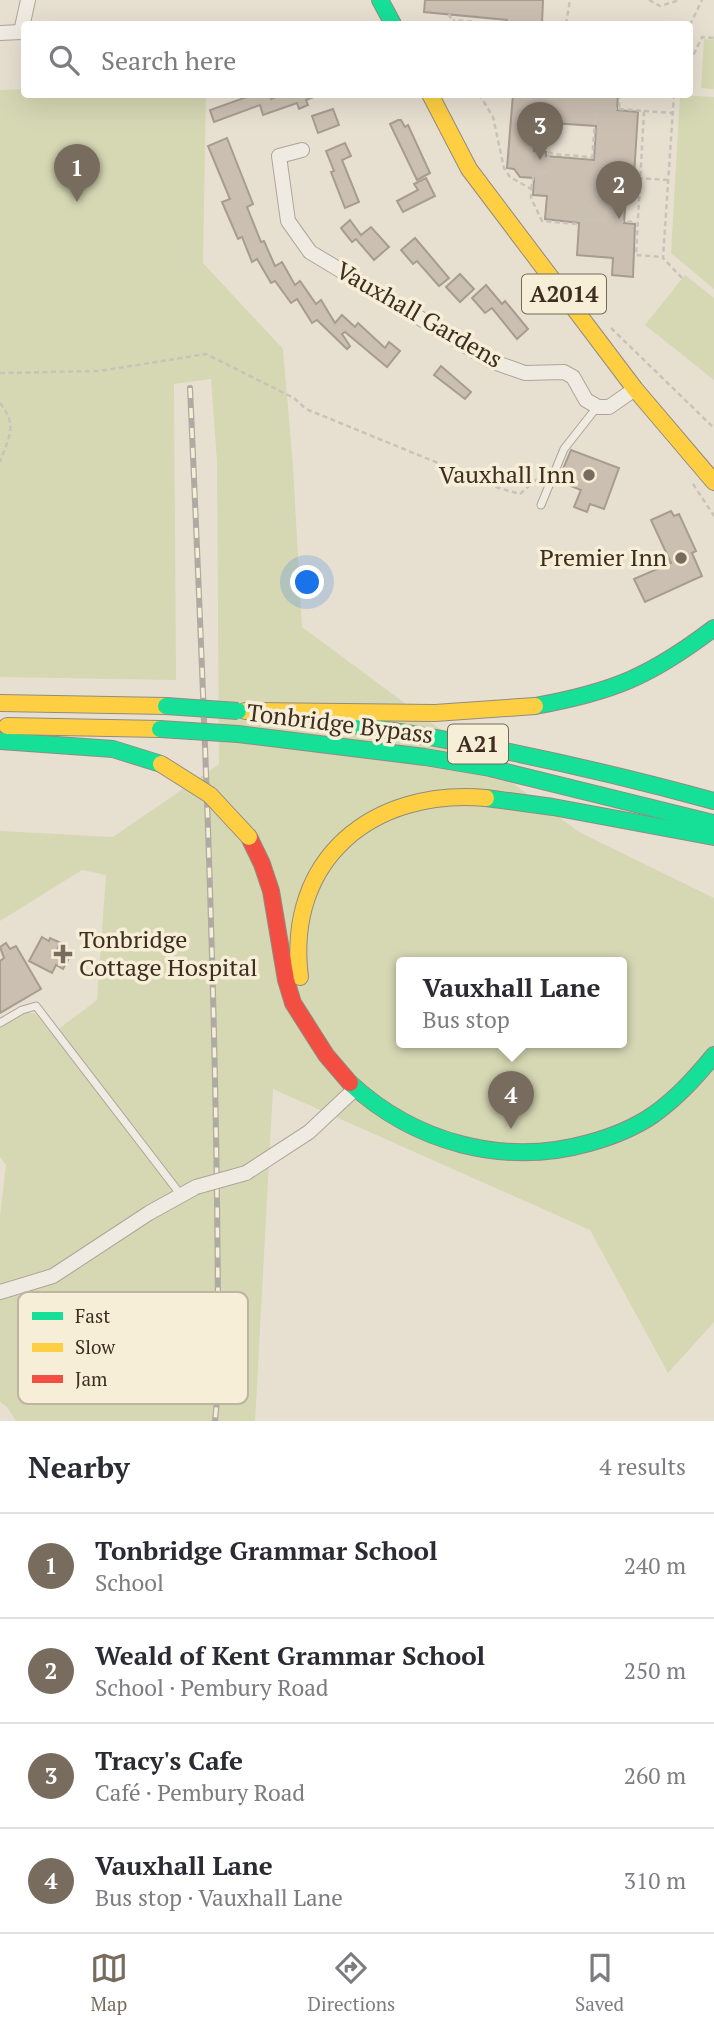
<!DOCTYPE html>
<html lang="en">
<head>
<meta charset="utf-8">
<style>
  :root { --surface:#fff; --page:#f7f7f7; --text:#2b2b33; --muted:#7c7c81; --line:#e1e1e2; --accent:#786c5e }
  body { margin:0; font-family:"PT Serif",serif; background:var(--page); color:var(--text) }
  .you { position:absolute; left:308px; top:583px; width:24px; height:24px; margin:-18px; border:5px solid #fff; border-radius:50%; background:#1a73e8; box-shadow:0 0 0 10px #1a73e833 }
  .badge { display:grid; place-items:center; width:46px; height:46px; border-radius:50%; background:var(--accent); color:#fff; font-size:23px; font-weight:700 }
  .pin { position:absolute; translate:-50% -58px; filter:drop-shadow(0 2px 4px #0008) }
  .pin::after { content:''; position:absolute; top:37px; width:24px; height:21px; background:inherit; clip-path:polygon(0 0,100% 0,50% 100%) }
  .popup { position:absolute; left:396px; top:957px; width:231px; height:91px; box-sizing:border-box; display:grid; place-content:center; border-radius:7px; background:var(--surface); filter:drop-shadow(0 2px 5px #0005); font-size:23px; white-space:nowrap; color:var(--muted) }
  .popup b { font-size:26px; color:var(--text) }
  .popup::after { content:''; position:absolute; left:50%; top:100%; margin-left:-14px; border:14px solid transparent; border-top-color:var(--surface) }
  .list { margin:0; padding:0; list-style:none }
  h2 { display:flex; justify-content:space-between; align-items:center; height:91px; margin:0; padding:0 28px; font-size:30px }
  h2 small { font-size:23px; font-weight:400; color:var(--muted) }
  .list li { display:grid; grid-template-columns:46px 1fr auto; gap:21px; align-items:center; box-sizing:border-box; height:105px; padding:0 28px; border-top:2px solid var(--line) }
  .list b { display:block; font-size:26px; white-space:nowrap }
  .list p { margin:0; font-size:23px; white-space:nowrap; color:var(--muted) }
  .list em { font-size:23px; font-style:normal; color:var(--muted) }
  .icon { flex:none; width:38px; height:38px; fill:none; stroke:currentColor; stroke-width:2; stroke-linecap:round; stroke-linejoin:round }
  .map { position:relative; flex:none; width:714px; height:1421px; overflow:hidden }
  .search { position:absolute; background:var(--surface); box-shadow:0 7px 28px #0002; left:21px; right:21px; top:21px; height:77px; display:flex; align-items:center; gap:18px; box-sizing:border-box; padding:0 24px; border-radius:7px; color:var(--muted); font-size:26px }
  .sheet { height:511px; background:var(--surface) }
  nav { display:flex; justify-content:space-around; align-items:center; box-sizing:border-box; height:98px; border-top:2px solid var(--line); background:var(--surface); font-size:19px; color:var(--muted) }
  nav a { display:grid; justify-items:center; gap:4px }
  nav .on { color:var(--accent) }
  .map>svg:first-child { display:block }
</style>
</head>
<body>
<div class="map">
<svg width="714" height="1421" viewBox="0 0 714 1421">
  <rect width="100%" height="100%" fill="#e7e0d1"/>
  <g fill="#d6d7b3" fill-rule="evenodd">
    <polygon points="714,32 714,89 701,88 704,39 713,40"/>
    <path d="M 24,89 L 24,94 L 206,95 L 203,263 L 283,349 L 293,467 L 302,627 L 579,832 L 714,898 L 714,1322 L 668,1373 L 590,1230 L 273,1089 L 255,1421 L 16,1421 L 7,1407 L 0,1402 L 0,1216 L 6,1165 L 0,1157 L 0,1027 L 25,1012 L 36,1014 L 52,1034 L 97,1000 L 106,875 L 82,870 L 0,921 L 0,831 L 113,837 L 219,764 L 217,462 L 211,379 L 174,384 L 176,680 L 0,677 L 0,90 ZM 401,963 L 621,963 L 621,1043 L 401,1043 Z"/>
    <polygon points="680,95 714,97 714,289 671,253"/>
    <polygon points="685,275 714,298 714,380 645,325"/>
  </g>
  <g fill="#cbbfb2" stroke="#a89c90" stroke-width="2" fill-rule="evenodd">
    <polygon points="425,0 543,0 542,24 506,24 507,20 424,12"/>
    <polygon points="255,94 270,94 271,99 283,94 316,96 306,100 308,105 299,109 297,103 263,115 260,105 214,122 210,110"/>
    <path d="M 513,94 L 618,94 L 617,110 L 638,112 L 634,176 L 618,175 L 617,195 L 626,195 L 624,223 L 635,224 L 633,277 L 612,275 L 613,258 L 577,255 L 579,223 L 545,219 L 547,196 L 533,195 L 534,178 L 520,177 L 514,169 L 507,168 ZM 536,122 L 596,126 L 594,160 L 546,156 L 546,152 L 534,151 Z"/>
    <polygon points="333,109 339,125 318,133 312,116"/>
    <polygon points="398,120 401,120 405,127 408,125 430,173 417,180 390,124"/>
    <polygon points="227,138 253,204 247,207 261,242 264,241 275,266 282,262 295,285 300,281 316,304 321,300 335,323 342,315 355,327 358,323 385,348 389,342 400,351 387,367 345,332 342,334 350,346 347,349 317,320 312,323 297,299 291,303 275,281 271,283 257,259 252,262 242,237 238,239 222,202 230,199 208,146"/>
    <polygon points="345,143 351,156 342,160 359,202 345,208 331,172 334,171 326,151"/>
    <polygon points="426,178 435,196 403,212 397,201 418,190 414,184"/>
    <polygon points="350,220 361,235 371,227 389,247 374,260 356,239 352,242 341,228"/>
    <polygon points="415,238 449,278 439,286 417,261 413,264 401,250"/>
    <polygon points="460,274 474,289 460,302 446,287"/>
    <polygon points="486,285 502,304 505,301 528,329 517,339 492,308 485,313 472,298"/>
    <polygon points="441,366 471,392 465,399 434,375"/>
    <polygon points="571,450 619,468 604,509 590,504 587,512 574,507 581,490 558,481"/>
    <polygon points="671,511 674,516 679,514 696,551 692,553 702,576 645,602 634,579 671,563 651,520"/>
    <polygon points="42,937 49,941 50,938 61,943 57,950 64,953 62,957 68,960 63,969 56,965 52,973 29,961"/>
    <polygon points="6,943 10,949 16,946 41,989 0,1013 0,961 4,958 0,947"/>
  </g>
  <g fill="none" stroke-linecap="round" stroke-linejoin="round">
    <defs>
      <g id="lane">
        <polyline points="541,505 564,449 597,407"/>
        <polyline points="0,1023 22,1010 36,1006 181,1195"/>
      </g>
      <g id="street">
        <polyline points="0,33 21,32"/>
        <polyline points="24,33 21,32 28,0"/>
        <polyline points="302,150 279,156 288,221 310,252 491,361 525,373 564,372 573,377 586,400 598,407 609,407 635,389"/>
        <polyline points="246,1173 309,1132 356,1088"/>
        <polyline points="0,1292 53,1276 149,1213 196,1187"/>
      </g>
      <g id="fast">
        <polyline points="380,0 393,24"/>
        <path d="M 535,706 C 613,692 651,676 714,628"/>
        <path d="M 346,724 C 471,741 593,768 714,801"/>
        <polyline points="238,734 425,757 490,768 713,823"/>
        <polyline points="0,741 113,749 161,764"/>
        <polyline points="486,798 553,807 714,837"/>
        <path d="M 350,1083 C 415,1143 504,1167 589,1143 C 611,1137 634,1128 653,1115 C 677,1098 695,1078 714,1055"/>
      </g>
      <g id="slow">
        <polyline points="430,94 469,169 635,389 714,482"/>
        <polyline points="0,703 166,706"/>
        <polyline points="245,711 435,713 535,706"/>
        <polyline points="7,726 160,729"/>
        <path d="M 300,977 C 285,859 373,788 486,798"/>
      </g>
      <polyline id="jam" points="249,837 262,864 271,891 286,980 293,1003 326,1055 350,1083"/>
    </defs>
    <use href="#lane" stroke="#ada599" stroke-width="9"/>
    <use href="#street" stroke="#ada599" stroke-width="16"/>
    <use href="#fast" stroke="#928b80" stroke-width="18"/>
    <use href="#slow" stroke="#928b80" stroke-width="18"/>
    <use href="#jam" stroke="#928b80" stroke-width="18"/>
    <g stroke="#c8c2b9" stroke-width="2.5" stroke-dasharray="5 3.5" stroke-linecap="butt">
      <polyline points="649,0 660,6 680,0"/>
      <polyline points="449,14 450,17 454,20"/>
      <polyline points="454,24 454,20 499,24"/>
      <polyline points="566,24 570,0"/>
      <polyline points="690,25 702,0"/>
      <polyline points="690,62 702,37 714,38"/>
      <polyline points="479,94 493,117 504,168 510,177 531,189 531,198 542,221 578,224 578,220 636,222"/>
      <polyline points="620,94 619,109 596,107 591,175 668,180"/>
      <polyline points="674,94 663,258 682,278"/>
      <polyline points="619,109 644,111 636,255 663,257"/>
      <polyline points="644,111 672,113"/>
      <polyline points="543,122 542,149 553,154 591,157"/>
      <polyline points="531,189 534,173 547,172 549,152"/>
      <polyline points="611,328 714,428"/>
      <polyline points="0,373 99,371 206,354 294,398 306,409 499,488 520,494 543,474"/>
      <path d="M 0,403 C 18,426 9,436 0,462"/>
      <polyline points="693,484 714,516"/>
    </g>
    <use href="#lane" stroke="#efebe3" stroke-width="7"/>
    <use href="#street" stroke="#efebe3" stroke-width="14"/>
    <use href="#fast" stroke="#16e098" stroke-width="16"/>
    <use href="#slow" stroke="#ffcf43" stroke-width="16"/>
    <use href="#jam" stroke="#f24e42" stroke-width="16"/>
    <defs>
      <path id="rail" d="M 190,388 C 205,722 219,1056 218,1390 L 215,1421"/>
    </defs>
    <use href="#rail" stroke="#afaaa2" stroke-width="6"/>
    <use href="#rail" stroke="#f7eed8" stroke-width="3.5" stroke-dasharray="10" stroke-linecap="butt"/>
    <defs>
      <polyline id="street-bridge" points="196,1187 246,1173"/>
      <g id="fast-bridge">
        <polyline points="166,706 238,711"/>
        <polyline points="160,729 238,734"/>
      </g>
      <polyline id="slow-bridge" points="161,764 210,795 249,837"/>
    </defs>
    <use href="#street-bridge" stroke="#ada599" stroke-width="16" stroke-linecap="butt"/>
    <use href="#fast-bridge" stroke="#928b80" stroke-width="18" stroke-linecap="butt"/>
    <use href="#slow-bridge" stroke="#928b80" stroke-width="18" stroke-linecap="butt"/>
    <use href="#street-bridge" stroke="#efebe3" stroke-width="14"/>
    <use href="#fast-bridge" stroke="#16e098" stroke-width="16"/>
    <use href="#slow-bridge" stroke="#ffcf43" stroke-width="16"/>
  </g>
  <g fill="#786c5e" stroke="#f7eed8" stroke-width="2.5">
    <circle cx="589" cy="475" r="7"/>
    <circle cx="681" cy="558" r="7"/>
    <path d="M59.5 943.5h7v7h7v7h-7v7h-7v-7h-7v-7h7z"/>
  </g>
  <g text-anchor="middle" stroke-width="7" stroke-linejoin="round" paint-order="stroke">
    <g fill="#f7eed8" stroke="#756857" stroke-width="2">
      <rect x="522" y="274.5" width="84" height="39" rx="5"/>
      <rect x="448" y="724.5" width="60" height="39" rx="5"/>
    </g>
    <g font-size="23" font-weight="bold" fill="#3d2e20">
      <text x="564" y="302">A2014</text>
      <text x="478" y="752">A21</text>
    </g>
    <g font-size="24" fill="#3d2e20" stroke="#f7eed8">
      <text transform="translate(419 315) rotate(30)" y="8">Vauxhall Gardens</text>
      <text transform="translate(340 724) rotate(7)" y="8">Tonbridge Bypass</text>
    </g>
    <g font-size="24" fill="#3d2e20" stroke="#f7eed8" text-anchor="end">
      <text x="575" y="483">Vauxhall Inn</text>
      <text x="667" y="566">Premier Inn</text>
      <text x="79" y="948" text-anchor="start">Tonbridge<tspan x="79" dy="28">Cottage Hospital</tspan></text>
    </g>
  </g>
  <rect x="18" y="1292" width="230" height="112" rx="10" fill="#f7eed8" stroke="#bfb4a1" stroke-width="2"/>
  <rect x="32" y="1312" width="31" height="8" fill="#16e098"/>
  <rect x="32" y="1343" width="31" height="9" fill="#ffcf43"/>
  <rect x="32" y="1375" width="31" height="8" fill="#f24e42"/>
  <g font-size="19" fill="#3d2e20">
    <text x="75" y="1323">Fast</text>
    <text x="75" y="1354">Slow</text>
    <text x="75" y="1386">Jam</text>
  </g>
</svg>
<div class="you"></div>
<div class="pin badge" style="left:77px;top:202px">1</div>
<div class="pin badge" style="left:619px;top:219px">2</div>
<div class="pin badge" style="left:540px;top:160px">3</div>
<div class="pin badge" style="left:511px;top:1129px">4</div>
<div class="popup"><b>Vauxhall Lane</b>Bus stop</div>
<div class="search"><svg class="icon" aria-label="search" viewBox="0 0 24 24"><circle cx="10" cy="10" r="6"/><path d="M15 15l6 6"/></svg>Search here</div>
</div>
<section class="sheet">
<h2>Nearby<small>4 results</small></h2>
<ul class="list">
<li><span class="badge">1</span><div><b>Tonbridge Grammar School</b><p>School</p></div><em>240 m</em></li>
<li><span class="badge">2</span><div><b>Weald of Kent Grammar School</b><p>School · Pembury Road</p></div><em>250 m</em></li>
<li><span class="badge">3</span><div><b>Tracy's Cafe</b><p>Café · Pembury Road</p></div><em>260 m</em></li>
<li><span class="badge">4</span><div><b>Vauxhall Lane</b><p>Bus stop · Vauxhall Lane</p></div><em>310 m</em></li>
</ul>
</section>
<nav>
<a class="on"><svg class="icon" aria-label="map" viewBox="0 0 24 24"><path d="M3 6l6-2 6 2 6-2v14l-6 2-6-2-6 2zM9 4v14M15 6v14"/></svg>Map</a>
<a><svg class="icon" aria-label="directions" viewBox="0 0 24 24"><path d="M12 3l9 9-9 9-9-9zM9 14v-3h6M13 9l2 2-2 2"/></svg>Directions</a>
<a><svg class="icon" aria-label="saved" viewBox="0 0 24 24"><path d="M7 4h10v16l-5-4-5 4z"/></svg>Saved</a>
</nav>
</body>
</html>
